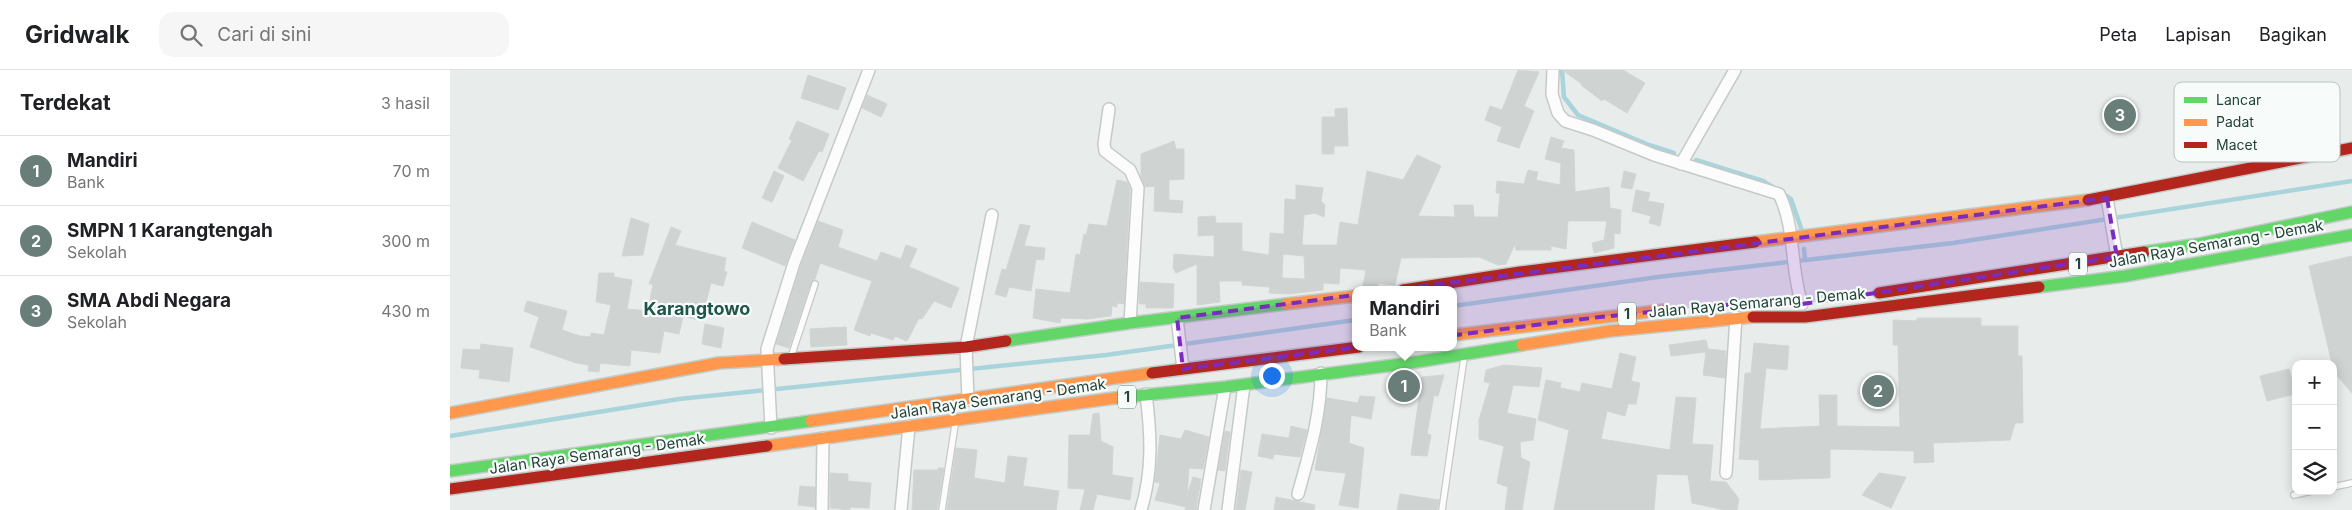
<!DOCTYPE html>
<html lang="id">
<head>
<meta charset="utf-8">
<style>
  :root { --surface:#fff; --page:#f6f6f6; --text:#202124; --muted:#757577; --line:#e0e0e0; --accent:#697e78 }
  body { margin:0; font-family:Inter,sans-serif; background:var(--page); color:var(--text) }
  .controls { position:absolute; right:15px; bottom:15px; display:grid; overflow:hidden; border-radius:10px; box-shadow:0 2px 12px #0003 }
  .controls button { width:45px; height:45px; display:grid; place-items:center; padding:0; border:0; border-bottom:1px solid var(--line); background:var(--surface); color:var(--text); font:25px sans-serif }
  .you { position:absolute; left:821px; top:305px; width:18px; height:18px; margin:-12px; border:4px solid #fff; border-radius:50%; background:#1a73e8; box-shadow:0 0 0 8px #1a73e833 }
  .badge { display:grid; place-items:center; width:32px; height:32px; border-radius:50%; background:var(--accent); color:#fff; font-size:16px; font-weight:700 }
  .pin { position:absolute; translate:-50% -50%; border:2px solid #fff; box-shadow:0 1px 5px #0006 }
  .popup { position:absolute; left:902px; top:216px; width:105px; height:65px; box-sizing:border-box; display:grid; place-content:center; border-radius:10px; background:var(--surface); filter:drop-shadow(0 1px 4px #0005); font-size:16px; white-space:nowrap; color:var(--muted) }
  .popup b { font-size:19px; color:var(--text) }
  .popup::after { content:''; position:absolute; left:50%; top:100%; margin-left:-10px; border:10px solid transparent; border-top-color:var(--surface) }
  .list { margin:0; padding:0; list-style:none }
  h2 { display:flex; justify-content:space-between; align-items:center; height:65px; margin:0; padding:0 20px; font-size:21px }
  h2 small { font-size:16px; font-weight:400; color:var(--muted) }
  .list li { display:grid; grid-template-columns:32px 1fr auto; gap:15px; align-items:center; box-sizing:border-box; height:70px; padding:0 20px; border-top:1px solid var(--line) }
  .list b { display:block; font-size:19px; white-space:nowrap }
  .list p { margin:0; font-size:16px; white-space:nowrap; color:var(--muted) }
  .list em { font-size:16px; font-style:normal; color:var(--muted) }
  .icon { flex:none; width:28px; height:28px; fill:none; stroke:currentColor; stroke-width:2; stroke-linecap:round; stroke-linejoin:round }
  .map { position:relative; flex:none; width:1902px; height:440px; overflow:hidden }
  header { display:flex; align-items:center; gap:30px; box-sizing:border-box; height:70px; padding:0 25px; background:var(--surface); border-bottom:1px solid var(--line) }
  header strong { font-size:24px }
  nav { display:flex; gap:28px; margin-inline-start:auto; font-size:18px }
  .search { width:350px; height:45px; background:var(--page); display:flex; align-items:center; gap:12px; box-sizing:border-box; padding:0 18px; border-radius:15px; color:var(--muted); font-size:19px }
  main { display:flex }
  aside { flex:1; background:var(--surface) }
  .map>svg:first-child { display:block }
</style>
</head>
<body>
<header>
<strong>Gridwalk</strong>
<div class="search"><svg class="icon" aria-label="search" viewBox="0 0 24 24"><circle cx="10" cy="10" r="6"/><path d="M15 15l6 6"/></svg>Cari di sini</div>
<nav><a>Peta</a><a>Lapisan</a><a>Bagikan</a></nav>
</header>
<main>
<aside>
<h2>Terdekat<small>3 hasil</small></h2>
<ul class="list">
<li><span class="badge">1</span><div><b>Mandiri</b><p>Bank</p></div><em>70 m</em></li>
<li><span class="badge">2</span><div><b>SMPN 1 Karangtengah</b><p>Sekolah</p></div><em>300 m</em></li>
<li><span class="badge">3</span><div><b>SMA Abdi Negara</b><p>Sekolah</p></div><em>430 m</em></li>
</ul>
</aside>
<div class="map">
<svg width="1902" height="440" viewBox="0 0 1902 440">
  <rect width="100%" height="100%" fill="#e8edeb"/>
  <g fill="none" stroke-linecap="round" stroke-linejoin="round">
    <g stroke="#a9d4db" stroke-width="4.5">
      <polyline points="1112,0 1114,27 1128,45 1199,75 1224,83"/>
      <polyline points="1246,90 1313,111 1324,118"/>
      <polyline points="1331,122 1341,129 1352,161"/>
      <polyline points="1354,179 1355,190"/>
      <polyline points="1003,236 1208,207 1503,173 1902,111"/>
      <polyline points="0,366 229,329 656,285 905,250"/>
    </g>
  </g>
  <g fill="#cfd4d2" stroke="#d1d6d4" fill-rule="evenodd">
    <polygon points="1068,0 1089,2 1074,36 1084,41 1069,78 1047,71 1052,57 1035,50 1040,36 1052,40"/>
    <polygon points="1112,0 1173,0 1195,13 1177,43 1154,29 1152,31 1131,15 1132,14"/>
    <polygon points="358,5 396,18 388,40 351,28"/>
    <polygon points="417,25 437,34 431,47 412,38"/>
    <polygon points="1820,31 1832,32 1835,64 1822,64"/>
    <polygon points="897,38 898,76 884,76 884,84 872,84 872,47 885,47 885,39"/>
    <polygon points="347,51 379,64 372,82 369,81 353,111 328,98 342,70 339,69"/>
    <polygon points="1783,52 1795,52 1795,74 1783,73"/>
    <path d="M 1101,67 L 1114,71 L 1111,78 L 1124,80 L 1125,122 L 1159,117 L 1160,138 L 1171,140 L 1170,164 L 1164,163 L 1164,178 L 1144,183 L 1142,173 L 1154,170 L 1157,151 L 1118,151 L 1116,179 L 1101,176 L 1101,180 L 1066,180 L 1065,174 L 1056,194 L 1048,195 L 1029,187 L 951,188 L 945,215 L 928,213 L 928,217 L 913,216 L 916,200 L 890,198 L 889,214 L 873,213 L 873,220 L 839,224 L 819,223 L 820,217 L 792,215 L 792,211 L 769,211 L 770,232 L 747,235 L 747,194 L 726,203 L 723,198 L 724,184 L 764,187 L 764,165 L 748,166 L 748,147 L 765,146 L 766,153 L 792,153 L 792,181 L 819,185 L 820,163 L 834,164 L 835,129 L 846,130 L 846,115 L 873,118 L 871,131 L 875,135 L 874,147 L 865,143 L 854,145 L 852,175 L 887,175 L 890,152 L 908,155 L 917,101 L 953,110 L 967,85 L 991,96 L 968,146 L 1005,147 L 1004,135 L 1023,135 L 1024,147 L 1048,147 L 1050,123 L 1046,123 L 1047,111 L 1074,114 L 1078,100 L 1088,102 L 1086,110 L 1110,115 L 1111,93 L 1095,89 ZM 833,184 L 854,186 L 855,209 L 832,208 Z"/>
    <polygon points="724,71 726,79 734,79 734,109 719,110 719,130 733,131 732,143 704,141 705,116 695,117 691,107 691,84"/>
    <polygon points="324,101 334,106 322,132 312,128"/>
    <polygon points="1174,101 1186,104 1182,119 1171,117"/>
    <polygon points="667,110 677,112 680,119 674,234 667,233 667,237 662,236 661,246 638,249 611,248 610,253 583,248 586,219 620,223 626,184 630,185 634,164 636,165 639,154 657,156"/>
    <polygon points="1186,120 1200,123 1198,131 1214,134 1210,156 1199,153 1201,146 1182,141"/>
    <polygon points="181,148 199,154 193,185 172,186"/>
    <polygon points="368,151 393,160 388,177 427,191 431,182 451,189 456,175 467,179 459,197 509,218 501,238 484,231 472,249 469,248 457,271 445,266 443,270 421,263 420,266 404,260 422,211 370,193 365,209 361,213 339,278 326,274 351,195"/>
    <polygon points="302,152 345,170 335,196 292,178"/>
    <polygon points="570,154 580,156 574,176 595,178 594,190 586,189 581,221 559,217 556,227 545,224 552,199 556,200"/>
    <polygon points="221,157 231,161 225,175 276,188 274,201 277,202 273,216 261,213 251,251 233,246 229,264 214,261 210,283 181,280 180,296 150,293 149,302 138,301 139,295 126,293 80,277 89,247 74,241 77,231 117,241 112,260 130,266 141,267 141,263 154,265 161,235 146,232 149,203 164,203 164,207 182,210 177,239 198,241 203,214 199,214"/>
    <polygon points="1902,186 1902,323 1884,302 1859,196"/>
    <polygon points="690,212 724,214 723,238 696,238 696,234 689,234"/>
    <polygon points="1467,248 1531,248 1531,256 1568,256 1568,286 1572,286 1573,353 1565,353 1560,370 1483,373 1484,392 1464,393 1464,381 1380,379 1380,408 1309,410 1309,390 1289,389 1295,303 1301,303 1304,273 1339,276 1337,300 1316,298 1310,359 1370,356 1369,325 1387,325 1387,356 1450,357 1448,275 1443,275 1443,250 1467,251"/>
    <polygon points="255,254 274,258 271,278 252,274"/>
    <polygon points="396,257 397,275 361,277 360,259"/>
    <polygon points="1256,270 1258,279 1276,281 1275,308 1253,305 1256,282 1221,286 1219,275"/>
    <polygon points="31,274 63,278 59,312 29,308 30,300 11,298 13,279 30,280"/>
    <polygon points="1170,283 1186,287 1181,311 1190,313 1186,334 1178,334 1175,346 1157,341 1151,369 1220,380 1226,327 1246,328 1242,374 1263,375 1260,411 1276,412 1289,429 1287,440 1275,440 1242,433 1238,405 1207,404 1204,440 1104,440 1119,360 1088,350 1096,310 1111,313 1110,318 1130,322 1132,313 1162,319"/>
    <polygon points="1054,295 1092,298 1089,317 1063,315 1057,343 1086,349 1083,370 1070,372 1071,388 1080,392 1072,440 1055,440 1058,417 1047,413 1054,376 1029,369 1029,350 1040,313 1034,312 1036,300"/>
    <polygon points="1839,299 1845,324 1817,331 1810,306"/>
    <polygon points="994,305 988,326 984,325 977,364 981,365 977,386 961,385 972,307"/>
    <polygon points="910,326 925,327 921,349 901,345 899,373 914,378 908,438 889,435 896,403 865,400 877,328 908,333"/>
    <polygon points="649,343 651,371 663,377 662,405 683,408 680,430 647,424 643,440 630,440 635,419 618,418 619,365 640,365 643,344"/>
    <polygon points="841,356 857,360 850,387 824,384 823,389 808,386 812,364 839,368"/>
    <polygon points="735,360 759,367 753,399 739,398 737,426 743,407 751,409 746,440 735,440 736,437 705,430 710,413 705,412 710,365 731,369"/>
    <polygon points="775,361 780,362 775,401 768,400"/>
    <polygon points="506,378 527,380 524,408 555,413 558,386 577,388 573,416 609,421 606,440 497,440"/>
    <polygon points="488,398 494,398 487,440 462,440 464,400 488,400"/>
    <polygon points="791,400 802,402 795,440 786,440"/>
    <polygon points="380,403 398,404 398,411 421,413 419,438 400,437 400,440 380,438"/>
    <polygon points="1429,403 1456,407 1441,438 1412,425"/>
    <polygon points="350,416 365,417 365,437 348,435"/>
    <polygon points="950,424 989,430 987,440 947,440"/>
    <polygon points="826,427 865,435 864,440 824,440"/>
  </g>
  <g fill="none" stroke-linecap="round" stroke-linejoin="round">
    <defs>
      <g id="lane">
        <polyline points="341,287 365,214"/>
        <polyline points="1883,417 1902,413"/>
        <polyline points="1844,425 1862,421"/>
        <polyline points="492,440 505,355"/>
        <polyline points="992,440 1014,288"/>
      </g>
      <g id="street">
        <path d="M 1103,0 L 1102,24 L 1108,43 L 1115,51 L 1143,60 L 1204,85 L 1329,124 C 1346,158 1340,199 1352,234"/>
        <polyline points="659,39 654,74 655,81 680,100 688,118 680,253"/>
        <polyline points="1231,94 1285,0"/>
        <polyline points="1657,128 1667,187"/>
        <polyline points="727,248 733,299"/>
        <polyline points="518,330 516,277 542,145"/>
        <polyline points="321,358 317,279 344,193 419,0"/>
        <polyline points="1276,403 1286,247"/>
        <path d="M 848,424 C 859,384 871,346 871,303"/>
        <polyline points="372,440 373,368"/>
        <polyline points="451,440 459,356"/>
        <path d="M 691,440 C 703,401 701,364 696,324"/>
        <polyline points="754,440 775,317"/>
        <polyline points="778,440 794,315"/>
      </g>
      <g id="fast">
        <polyline points="1694,182 1749,174 1902,142"/>
        <polyline points="1589,217 1675,206 1902,165"/>
        <polyline points="556,271 680,253 836,234"/>
        <polyline points="665,328 775,317 960,293 1072,275"/>
        <polyline points="0,401 361,351"/>
      </g>
      <g id="slow">
        <polyline points="1305,172 1638,130"/>
        <polyline points="836,234 905,226"/>
        <polyline points="1003,265 1215,240"/>
        <polyline points="1072,275 1160,261 1303,247"/>
        <polyline points="0,343 269,293 334,289"/>
        <polyline points="361,351 702,303"/>
        <polyline points="317,376 665,328"/>
      </g>
      <g id="jam">
        <polyline points="1638,130 1902,78"/>
        <polyline points="953,220 1070,202 1305,172"/>
        <polyline points="1429,223 1694,182"/>
        <polyline points="1303,247 1355,247 1589,217"/>
        <polyline points="334,289 516,277 556,271"/>
        <polyline points="702,303 909,277"/>
        <polyline points="0,419 317,376"/>
      </g>
    </defs>
    <use href="#lane" stroke="#c5cac8" stroke-width="8"/>
    <use href="#street" stroke="#c5cac8" stroke-width="14"/>
    <use href="#fast" stroke="#c3cbc8" stroke-width="14"/>
    <use href="#slow" stroke="#c3cbc8" stroke-width="14"/>
    <use href="#jam" stroke="#c3cbc8" stroke-width="14"/>
    <use href="#lane" stroke="#fcfcfc" stroke-width="5.5"/>
    <use href="#street" stroke="#fcfcfc" stroke-width="11"/>
    <use href="#fast" stroke="#63d668" stroke-width="11"/>
    <use href="#slow" stroke="#ff974d" stroke-width="11"/>
    <use href="#jam" stroke="#b3261e" stroke-width="11"/>
  </g>
  <path fill="#7b2cbf" fill-opacity="0.2" stroke="#7b2cbf" stroke-width="4" stroke-dasharray="10 6" stroke-linejoin="round" d="M 1657,128 L 1667,187 L 1352,234 L 1272,235 L 1150,247 L 733,299 L 727,248 Z"/>
  <g text-anchor="middle" stroke-width="4.5" stroke-linejoin="round" paint-order="stroke">
    <g fill="#f7fbf9" stroke="#637a73" stroke-width="1">
      <rect x="1619" y="182.5" width="18" height="23" rx="4"/>
      <rect x="1168" y="232.5" width="18" height="23" rx="4"/>
      <rect x="668" y="315.5" width="18" height="23" rx="4"/>
    </g>
    <g font-size="14" font-weight="bold" fill="#24423a">
      <text x="1628" y="199">1</text>
      <text x="1177" y="249">1</text>
      <text x="677" y="332">1</text>
    </g>
    <g font-size="15" fill="#24423a" stroke="#f7fbf9">
      <text transform="translate(1766 174) rotate(-10)" y="5">Jalan Raya Semarang - Demak</text>
      <text transform="translate(1307 233) rotate(-5)" y="5">Jalan Raya Semarang - Demak</text>
      <text transform="translate(548 329) rotate(-8)" y="5">Jalan Raya Semarang - Demak</text>
      <text transform="translate(147 384) rotate(-8)" y="5">Jalan Raya Semarang - Demak</text>
    </g>
    <g font-size="18" font-weight="bold" fill="#1f5548" stroke="#f7fbf9">
      <text x="247" y="245">Karangtowo</text>
    </g>
  </g>
  <rect x="1724" y="12" width="166" height="80" rx="8" fill="#f7fbf9" stroke="#b8c4c0" stroke-width="1"/>
  <rect x="1734" y="27" width="23" height="6" fill="#63d668"/>
  <rect x="1734" y="49" width="23" height="7" fill="#ff974d"/>
  <rect x="1734" y="72" width="23" height="6" fill="#b3261e"/>
  <g font-size="14" fill="#24423a">
    <text x="1766" y="35">Lancar</text>
    <text x="1766" y="57">Padat</text>
    <text x="1766" y="80">Macet</text>
  </g>
</svg>
<div class="controls">
<button>+</button>
<button>−</button>
<button><svg class="icon" aria-label="layers" viewBox="0 0 24 24"><path d="M12 4l9 5-9 5-9-5zM3 14l9 5 9-5"/></svg></button>
</div>
<div class="you"></div>
<div class="pin badge" style="left:954px;top:316px">1</div>
<div class="popup"><b>Mandiri</b>Bank</div>
<div class="pin badge" style="left:1428px;top:321px">2</div>
<div class="pin badge" style="left:1670px;top:45px">3</div>
</div>
</main>
</body>
</html>
